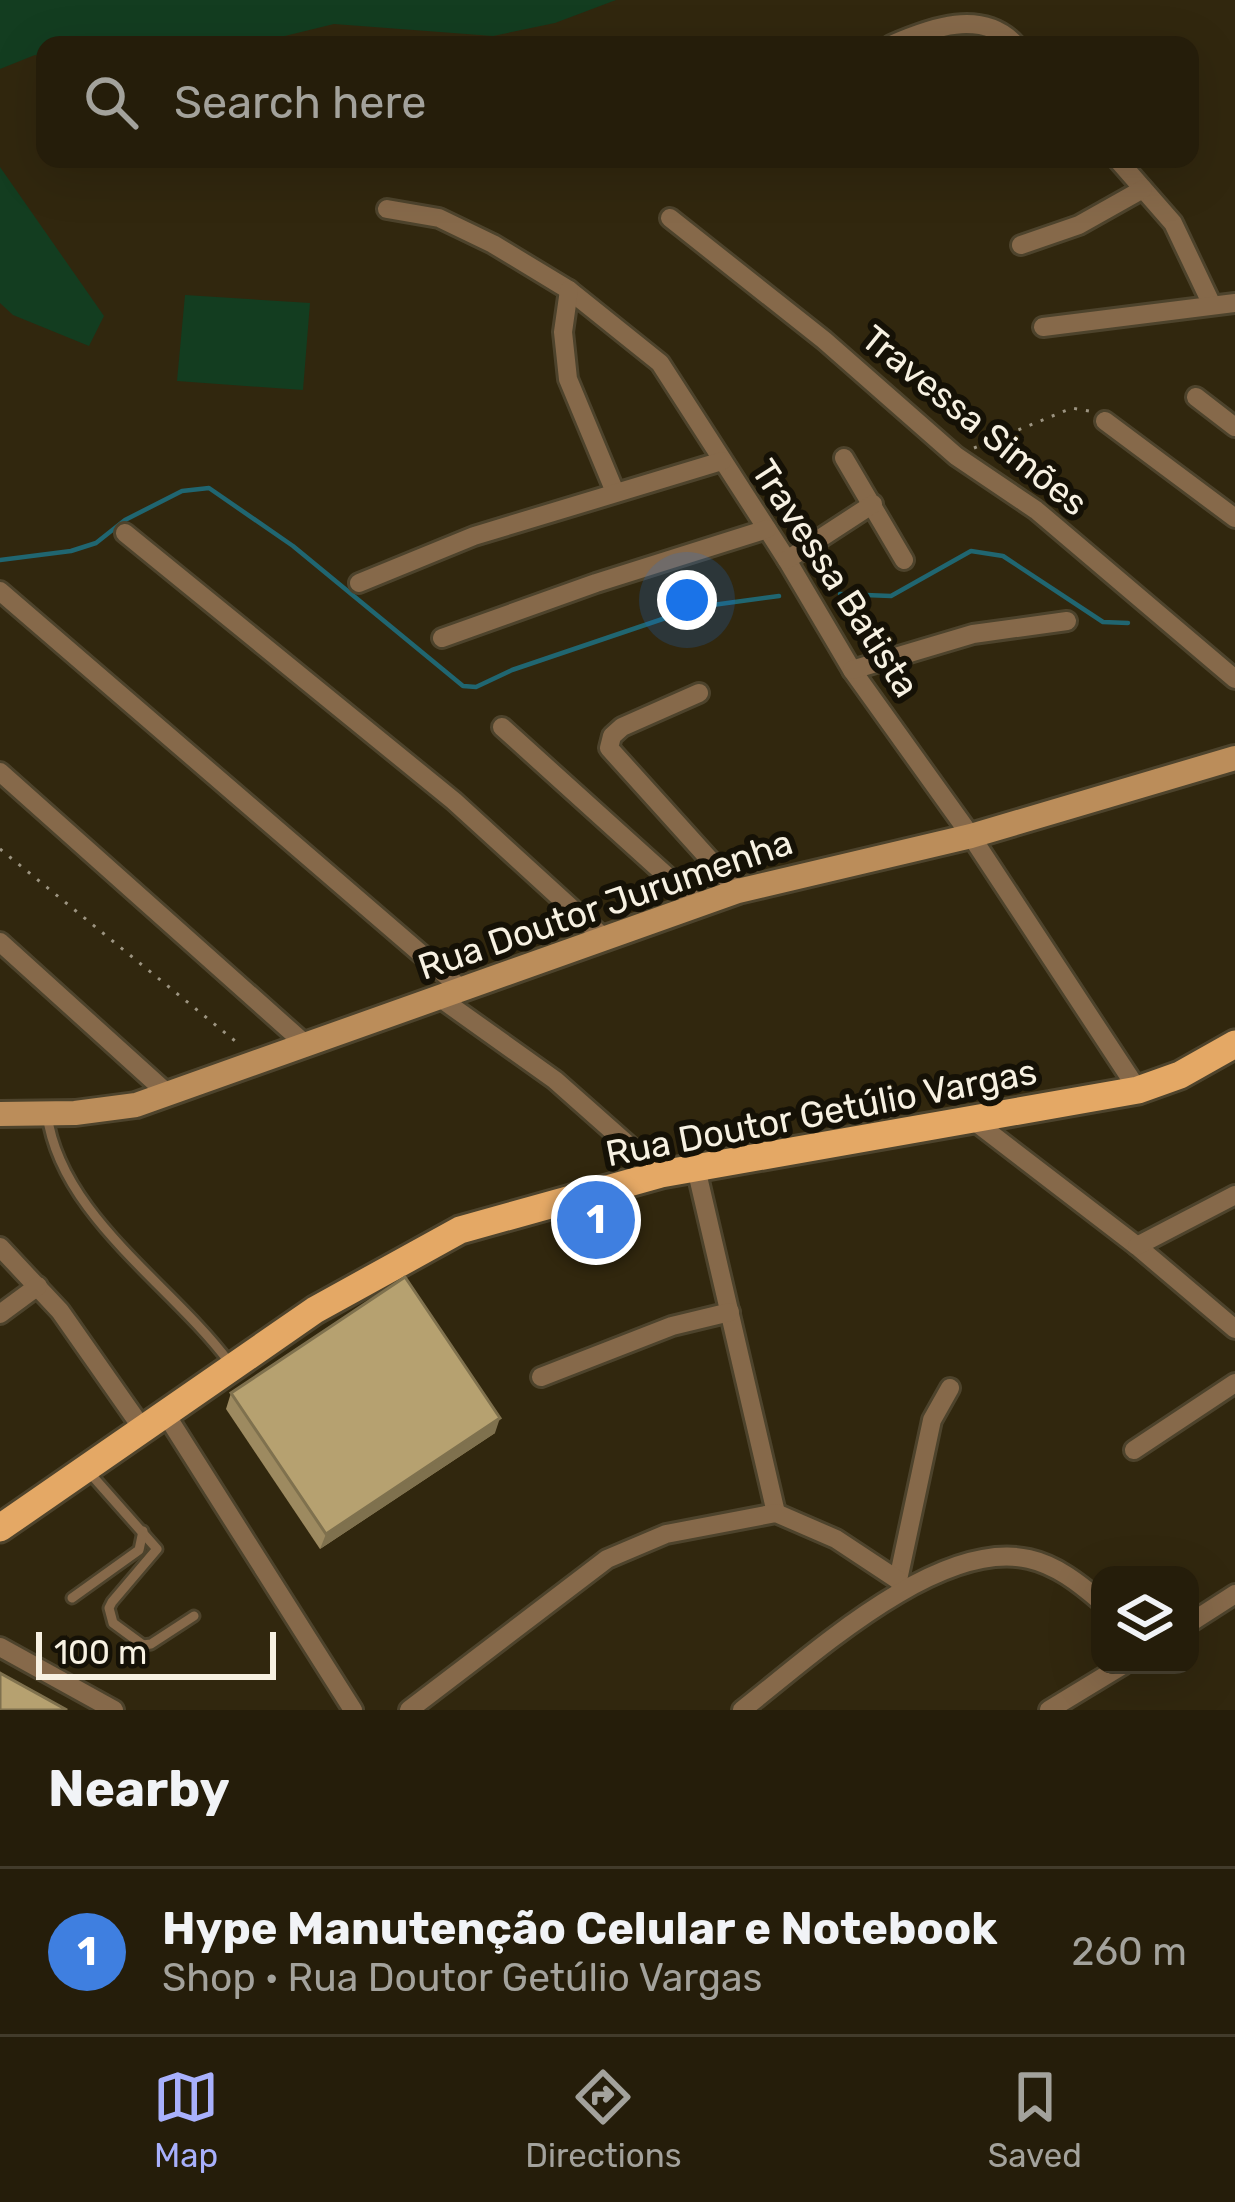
<!DOCTYPE html>
<html lang="en">
<head>
<meta charset="utf-8">
<style>
  :root { --surface:#251d0a; --page:#2d2613; --text:#f1f3f6; --muted:#a3a29c; --line:#423b2b; --accent:#a8b0fc }
  body { margin:0; font-family:Rubik,sans-serif; background:var(--page); color:var(--text) }
  .controls { position:absolute; right:36px; bottom:36px; display:grid; overflow:hidden; border-radius:24px; box-shadow:0 12px 48px #0002 }
  .controls button { width:108px; height:108px; display:grid; place-items:center; padding:0; border:0; border-bottom:3px solid var(--line); background:var(--surface); color:var(--text); font:60px sans-serif }
  .scale { position:absolute; left:36px; bottom:30px; width:240px; box-sizing:border-box; padding-left:12px; border:6px solid #f7f1e2; border-top:0; font-size:33px; line-height:42px; white-space:nowrap; color:#f7f1e2; -webkit-text-stroke:9px #151106; paint-order:stroke }
  .you { position:absolute; left:687px; top:600px; width:42px; height:42px; margin:-30px; border:9px solid #fff; border-radius:50%; background:#1a73e8; box-shadow:0 0 0 18px #1a73e833 }
  .badge { display:grid; place-items:center; width:78px; height:78px; border-radius:50%; background:var(--accent); color:#fff; font-size:39px; font-weight:700 }
  .pin { position:absolute; translate:-50% -50%; border:6px solid #fff; box-shadow:0 3px 12px #0006 }
  .list { margin:0; padding:0; list-style:none }
  h2 { display:flex; justify-content:space-between; align-items:center; height:156px; margin:0; padding:0 48px; font-size:51px }
  h2 small { font-size:39px; font-weight:400; color:var(--muted) }
  .list li { display:grid; grid-template-columns:78px 1fr auto; gap:36px; align-items:center; box-sizing:border-box; height:168px; padding:0 48px; border-top:3px solid var(--line) }
  .list b { display:block; font-size:45px; white-space:nowrap }
  .list p { margin:0; font-size:39px; white-space:nowrap; color:var(--muted) }
  .list em { font-size:39px; font-style:normal; color:var(--muted) }
  .icon { flex:none; width:66px; height:66px; fill:none; stroke:currentColor; stroke-width:2; stroke-linecap:round; stroke-linejoin:round }
  .map { position:relative; flex:none; width:1235px; height:1710px; overflow:hidden }
  .search { position:absolute; background:var(--surface); box-shadow:0 12px 48px #0002; left:36px; right:36px; top:36px; height:132px; display:flex; align-items:center; gap:30px; box-sizing:border-box; padding:0 42px; border-radius:24px; color:var(--muted); font-size:45px }
  .sheet { height:324px; background:var(--surface) }
  nav { display:flex; justify-content:space-around; align-items:center; box-sizing:border-box; height:168px; border-top:3px solid var(--line); background:var(--surface); font-size:33px; color:var(--muted) }
  nav a { display:grid; justify-items:center; gap:6px }
  nav .on { color:var(--accent) }
  .map>svg:first-child { display:block }
</style>
</head>
<body>
<div class="map">
<svg width="1235" height="1710" viewBox="0 0 1235 1710">
  <rect width="100%" height="100%" fill="#31270e"/>
  <g fill="#133d20">
    <polygon points="0,0 616,0 555,23 493,36 334,24 248,45 45,45 45,58 35,55 0,69"/>
    <polygon points="0,167 104,316 89,346 13,315 0,303"/>
    <polygon points="185,295 310,303 303,390 177,381"/>
  </g>
  <g fill="none" stroke-linecap="round" stroke-linejoin="round">
    <g stroke="#206671" stroke-width="4.5">
      <polyline points="0,560 71,551 96,543 125,520 182,491 209,488 293,546 463,686 476,687 512,670 698,607 779,596"/>
      <polyline points="840,594 891,596 971,551 1003,556 1103,622 1128,623"/>
    </g>
    <defs>
      <g id="service">
        <path d="M 47,1114 C 60,1215 171,1284 229,1362"/>
        <polyline points="88,1471 157,1549 112,1602 109,1608 113,1623 143,1645 151,1644 194,1616"/>
        <polyline points="72,1598 139,1550 143,1531"/>
      </g>
      <g id="minor">
        <path d="M 891,45 C 930,28 982,8 1016,45"/>
        <polyline points="1117,159 1173,223 1212,305"/>
        <polyline points="387,209 439,218 493,244 569,290 660,363 787,560 852,670 971,836 1138,1090"/>
        <polyline points="670,218 824,340 956,456 1036,510 1235,679"/>
        <polyline points="1021,245 1079,225 1143,189"/>
        <polyline points="569,290 563,332 568,379 615,492"/>
        <polyline points="1043,327 1235,303"/>
        <polyline points="1196,397 1235,427"/>
        <polyline points="1105,421 1235,518"/>
        <polyline points="844,458 904,560"/>
        <polyline points="125,533 454,801 604,938"/>
        <polyline points="787,560 873,504"/>
        <polyline points="359,583 474,536 722,461"/>
        <polyline points="0,591 463,990"/>
        <polyline points="442,638 596,583 767,529"/>
        <polyline points="852,670 973,634 1067,621"/>
        <polyline points="699,693 622,727 612,736 609,748 738,891"/>
        <polyline points="502,727 700,906"/>
        <polyline points="0,772 304,1043"/>
        <polyline points="0,942 168,1094"/>
        <polyline points="440,998 555,1080 661,1174"/>
        <polyline points="973,1120 1137,1246 1235,1329"/>
        <polyline points="696,1168 776,1513"/>
        <polyline points="1137,1246 1235,1195"/>
        <polyline points="0,1247 60,1311 142,1428"/>
        <polyline points="0,1314 38,1286"/>
        <polyline points="541,1377 672,1326 730,1312"/>
        <polyline points="165,1413 353,1710"/>
        <polyline points="1134,1450 1235,1383"/>
        <polyline points="898,1580 932,1420 950,1388"/>
        <polyline points="1190,1623 1235,1594"/>
        <polyline points="0,1647 114,1710"/>
        <polyline points="409,1710 607,1559 666,1534 776,1513 836,1539 898,1580 903,1589"/>
        <path d="M 742,1710 C 810,1657 938,1538 1029,1559 C 1056,1565 1079,1583 1100,1601"/>
        <polyline points="1049,1710 1123,1665"/>
      </g>
      <polyline id="secondary" points="0,1114 75,1113 136,1105 738,891 971,836 1235,758"/>
      <polyline id="primary" points="0,1528 315,1310 460,1230 661,1174 1138,1090 1180,1075 1235,1044"/>
    </defs>
    <use href="#service" stroke="#4d432c" stroke-width="15"/>
    <use href="#minor" stroke="#4d432c" stroke-width="24"/>
    <use href="#secondary" stroke="#4d432c" stroke-width="30"/>
    <use href="#primary" stroke="#4d432c" stroke-width="33"/>
    <g stroke="#9c9481" stroke-width="3" stroke-dasharray="3 9" stroke-linecap="butt">
      <polyline points="974,448 1072,408 1094,412"/>
      <polyline points="0,849 240,1045"/>
    </g>
    <use href="#service" stroke="#86694a" stroke-width="9"/>
    <use href="#minor" stroke="#86694a" stroke-width="18"/>
    <use href="#secondary" stroke="#bb8d5a" stroke-width="24"/>
    <use href="#primary" stroke="#e4a865" stroke-width="27"/>
  </g>
  <polygon fill="#9d8a60" points="231,1393 495,1433 320,1549 226,1409"/>
  <polygon fill="#7f714e" points="500,1418 495,1433 320,1549 326,1534"/>
  <g fill="#b6a170" stroke="#7f714e" stroke-width="3">
    <polygon points="405,1277 500,1418 326,1534 231,1393"/>
    <polygon points="0,1673 67,1710 0,1710"/>
  </g>
  <g text-anchor="middle" stroke-width="12" stroke-linejoin="round" paint-order="stroke">
    <g font-size="36" fill="#f7f1e2" stroke="#151106">
      <text transform="translate(975 420) rotate(39)" y="13">Travessa Simões</text>
      <text transform="translate(836 578) rotate(57)" y="13">Travessa Batista</text>
      <text transform="translate(605 904) rotate(-19)" y="13">Rua Doutor Jurumenha</text>
      <text transform="translate(821 1112) rotate(-11)" y="13">Rua Doutor Getúlio Vargas</text>
    </g>
  </g>
</svg>
<div class="controls">
<button><svg class="icon" aria-label="layers" viewBox="0 0 24 24"><path d="M12 4l9 5-9 5-9-5zM3 14l9 5 9-5"/></svg></button>
</div>
<div class="scale">100 m</div>
<div class="you"></div>
<div class="pin badge" style="left:596px;top:1220px;background:#3f7fe0">1</div>
<div class="search"><svg class="icon" aria-label="search" viewBox="0 0 24 24"><circle cx="10" cy="10" r="6"/><path d="M15 15l6 6"/></svg>Search here</div>
</div>
<section class="sheet">
<h2>Nearby<small></small></h2>
<ul class="list">
<li><span class="badge" style="background:#3f7fe0">1</span><div><b>Hype Manutenção Celular e Notebook</b><p>Shop · Rua Doutor Getúlio Vargas</p></div><em>260 m</em></li>
</ul>
</section>
<nav>
<a class="on"><svg class="icon" aria-label="map" viewBox="0 0 24 24"><path d="M3 6l6-2 6 2 6-2v14l-6 2-6-2-6 2zM9 4v14M15 6v14"/></svg>Map</a>
<a><svg class="icon" aria-label="directions" viewBox="0 0 24 24"><path d="M12 3l9 9-9 9-9-9zM9 14v-3h6M13 9l2 2-2 2"/></svg>Directions</a>
<a><svg class="icon" aria-label="saved" viewBox="0 0 24 24"><path d="M7 4h10v16l-5-4-5 4z"/></svg>Saved</a>
</nav>
</body>
</html>
